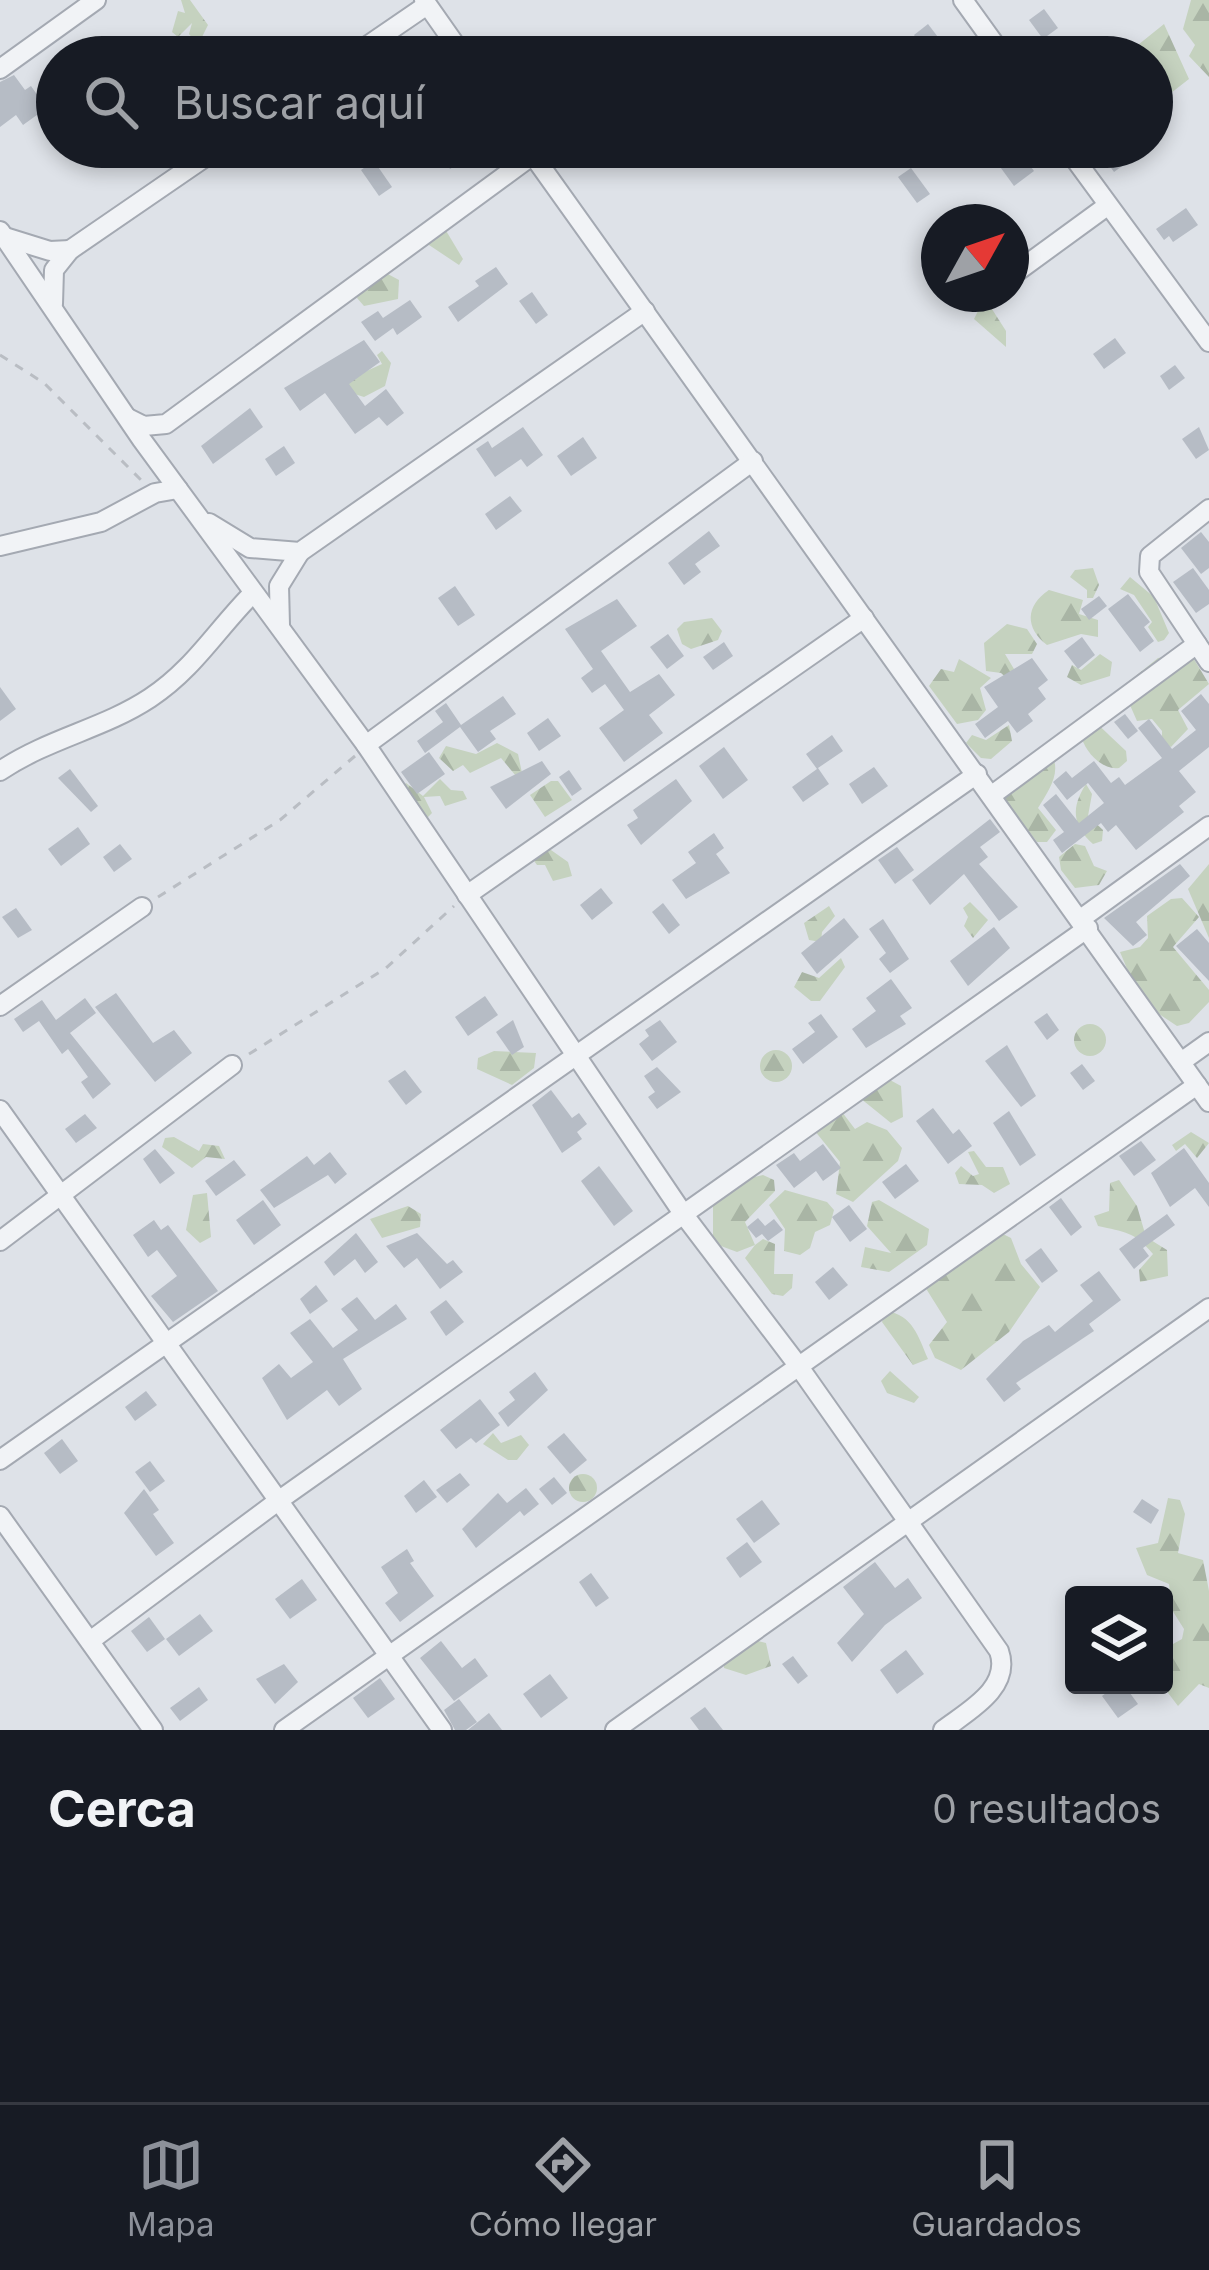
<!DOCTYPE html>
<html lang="es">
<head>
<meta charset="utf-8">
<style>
  :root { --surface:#171b24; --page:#242831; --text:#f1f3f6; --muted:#9ea1a6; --line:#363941; --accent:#8c9099 }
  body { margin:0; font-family:Inter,sans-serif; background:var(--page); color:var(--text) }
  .controls { position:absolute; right:36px; bottom:36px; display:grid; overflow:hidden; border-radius:12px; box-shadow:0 6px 18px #0003 }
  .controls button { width:108px; height:108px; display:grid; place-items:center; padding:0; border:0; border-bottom:3px solid var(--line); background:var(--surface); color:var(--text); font:60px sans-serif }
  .compass { position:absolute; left:921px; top:204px; width:108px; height:108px; border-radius:50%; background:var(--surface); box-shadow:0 6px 18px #0003; rotate:50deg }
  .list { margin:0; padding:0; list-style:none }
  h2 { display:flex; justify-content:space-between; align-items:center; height:156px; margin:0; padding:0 48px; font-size:51px }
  h2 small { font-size:39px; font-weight:400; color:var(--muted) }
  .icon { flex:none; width:66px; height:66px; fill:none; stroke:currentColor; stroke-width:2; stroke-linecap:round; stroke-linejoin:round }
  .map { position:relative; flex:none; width:1209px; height:1730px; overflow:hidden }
  .search { position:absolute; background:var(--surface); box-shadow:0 6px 18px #0003; left:36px; right:36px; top:36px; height:132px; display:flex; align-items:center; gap:30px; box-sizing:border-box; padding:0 42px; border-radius:66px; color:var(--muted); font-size:45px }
  .sheet { height:372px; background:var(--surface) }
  nav { display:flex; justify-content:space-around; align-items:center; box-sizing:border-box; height:168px; border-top:3px solid var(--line); background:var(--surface); font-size:33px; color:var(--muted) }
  nav a { display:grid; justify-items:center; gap:6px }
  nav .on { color:var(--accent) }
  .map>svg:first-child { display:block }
</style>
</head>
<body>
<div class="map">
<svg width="1209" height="1730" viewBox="0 0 1209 1730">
  <defs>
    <pattern id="forest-firs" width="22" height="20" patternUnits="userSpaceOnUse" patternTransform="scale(3)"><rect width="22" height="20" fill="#c5d2bf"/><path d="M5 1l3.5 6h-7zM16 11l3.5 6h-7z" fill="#a9b5a5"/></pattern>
  </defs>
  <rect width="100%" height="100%" fill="#dee2e8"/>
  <g fill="url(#forest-firs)">
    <polygon points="181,0 190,0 208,25 198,45 189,34 192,23 178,37 172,32 178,11 185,13"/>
    <polygon points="1191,0 1209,0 1209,77 1189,56 1195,45 1183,29"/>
    <polygon points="1164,24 1189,79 1153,107 1152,57 1123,57"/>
    <polygon points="445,229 463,259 459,265 429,245 429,235"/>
    <polygon points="384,272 399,280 398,299 364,306 357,298 361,284"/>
    <polygon points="990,306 1006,331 1006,347 974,319 980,307"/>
    <polygon points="382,351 391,363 385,386 364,397 345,391 349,379 382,364 377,355"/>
    <polygon points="1093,568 1099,585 1093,598 1087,598 1087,590 1070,577 1075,570"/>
    <polygon points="1130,577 1154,597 1169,633 1164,640 1158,642 1148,627 1152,622 1134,595 1120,589"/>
    <path d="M 1049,590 L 1083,600 L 1079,614 L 1098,620 L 1098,637 L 1081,634 L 1047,645 C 1025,628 1025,606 1049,590 Z"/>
    <polygon points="712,618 722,631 718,640 691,649 682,644 677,629 684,622"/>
    <polygon points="1007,624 1027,629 1037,644 1032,654 1005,654 1014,669 1012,683 1001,673 986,671 984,643"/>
    <polygon points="1100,654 1112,662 1110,676 1081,685 1067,677 1072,665 1081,670"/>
    <polygon points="1175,655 1192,656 1209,684 1178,710 1188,729 1171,747 1162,742 1162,731 1152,719 1137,721 1122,687 1158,658"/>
    <polygon points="959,659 991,678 980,688 986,710 978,720 957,724 929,686 941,669 954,672"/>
    <path d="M 1091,718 L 1126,751 L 1127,761 L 1119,768 C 1102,771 1083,750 1081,734 Z"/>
    <polygon points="1009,725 1012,741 991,759 981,758 966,743 972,735 986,740"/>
    <polygon points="497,743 518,754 522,773 516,776 501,758 470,773 463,765 453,771 439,758 446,746 476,754"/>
    <path d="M 1046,748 C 1066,767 1049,790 1038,808 L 1056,830 L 1047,842 L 1037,842 L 997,789 L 998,780 Z"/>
    <polygon points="440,779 451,790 463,791 467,799 445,806 440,796 424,797 432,813 426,819 396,793 406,783 423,796"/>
    <polygon points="551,781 558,781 572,800 545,817 530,795"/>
    <path d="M 1086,784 L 1092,794 L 1088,816 L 1103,830 L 1102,841 L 1093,844 C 1072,825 1071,807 1086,784 Z"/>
    <polygon points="541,843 568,862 572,876 553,881 545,865 537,865 532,858"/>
    <polygon points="1075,844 1085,846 1094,866 1107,871 1099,885 1075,888 1061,870 1059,857"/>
    <polygon points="1209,864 1209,938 1188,889"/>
    <polygon points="1182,898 1199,917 1173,947 1209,990 1209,1002 1189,1023 1177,1026 1141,1002 1120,952 1140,947 1148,938 1147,916 1171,899"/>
    <polygon points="970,902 988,920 973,938 964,926 968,917 963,908"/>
    <polygon points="829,906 835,916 822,932 821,942 809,940 804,923"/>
    <polygon points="841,958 845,967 820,1001 811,1001 794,987 802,972 819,978"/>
    <circle cx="1090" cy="1040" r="16"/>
    <circle cx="776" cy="1066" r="16"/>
    <polygon points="494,1051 536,1053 534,1068 512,1085 477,1069 478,1058"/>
    <polygon points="879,1074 901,1086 903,1117 891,1123 860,1098"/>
    <polygon points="842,1112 855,1129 867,1122 887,1130 902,1148 898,1161 853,1202 836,1194 840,1162 810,1125"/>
    <polygon points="1191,1132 1209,1143 1197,1158 1185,1144 1176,1151 1172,1145"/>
    <polygon points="174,1137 199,1151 203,1144 219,1146 225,1159 206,1157 192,1168 162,1147 165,1138"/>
    <polygon points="974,1151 986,1167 1003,1167 1010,1184 994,1193 982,1185 959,1184 955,1173 961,1166 973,1176 979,1174 968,1152"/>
    <polygon points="763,1175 774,1180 775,1191 745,1222 755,1245 763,1239 775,1244 774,1274 793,1274 792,1288 783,1296 772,1294 745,1258 755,1245 737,1252 713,1243 713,1195 725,1184"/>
    <path d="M 1119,1180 L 1137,1206 L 1146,1237 L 1167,1250 L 1168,1276 L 1140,1282 L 1139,1270 L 1153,1254 C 1134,1231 1124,1232 1098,1226 L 1094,1216 L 1109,1211 L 1110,1183 Z"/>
    <polygon points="785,1190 827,1202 834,1210 830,1225 815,1232 810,1248 800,1255 784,1251 785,1229 769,1205"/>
    <polygon points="207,1193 211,1237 200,1243 186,1230 193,1195"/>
    <polygon points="879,1200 929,1229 927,1245 889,1272 861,1267 865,1247 891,1253 867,1226 872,1202"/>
    <polygon points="408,1206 421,1214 420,1227 382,1238 370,1219"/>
    <polygon points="999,1232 1011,1238 1021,1264 1040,1287 1009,1332 961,1370 935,1358 929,1345 947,1322 920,1279"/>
    <path d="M 886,1311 C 913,1315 918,1336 928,1359 L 913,1365 L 882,1322 Z"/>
    <polygon points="890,1371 919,1397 914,1403 887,1393 881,1381"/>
    <polygon points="493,1433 501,1443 521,1435 529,1445 517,1460 508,1460 483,1444"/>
    <circle cx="583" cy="1488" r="14"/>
    <polygon points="1168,1498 1180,1500 1185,1514 1178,1553 1203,1560 1209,1591 1209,1688 1199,1684 1178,1706 1162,1685 1164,1649 1182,1639 1184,1629 1172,1610 1169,1584 1147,1575 1136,1548 1158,1543"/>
    <polygon points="754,1640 766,1643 771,1666 746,1675 724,1668 724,1656"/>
  </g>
  <g fill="#b6bcc5">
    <polygon points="1044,9 1058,28 1043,39 1029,20"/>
    <polygon points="928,24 944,45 929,56 914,35"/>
    <polygon points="876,41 888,57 854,57"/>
    <polygon points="14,75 25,90 31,86 38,96 57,82 57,120 48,107 23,125 16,115 0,127 0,82"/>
    <polygon points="447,147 484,147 450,169 439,152"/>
    <polygon points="1118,147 1148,147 1114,172 1104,158"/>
    <polygon points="1018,149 1034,171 1014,186 998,164"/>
    <polygon points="374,161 392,187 379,196 361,170"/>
    <polygon points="911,168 930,194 917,203 898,177"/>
    <polygon points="1186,208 1198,225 1173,242 1169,236 1164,240 1156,229"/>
    <polygon points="496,267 508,284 458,322 448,307 479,286 475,281"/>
    <polygon points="532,292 548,315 536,324 519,301"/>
    <polygon points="410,300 422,317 397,335 393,328 375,341 361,322 378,311 383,318"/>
    <polygon points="1115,338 1126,353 1104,369 1093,354"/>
    <polygon points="364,340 380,362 349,384 365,406 386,389 404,413 387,426 379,417 355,434 325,393 300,411 284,388"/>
    <polygon points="1175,365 1185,378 1169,390 1160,376"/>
    <polygon points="250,408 263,427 213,464 201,446"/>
    <polygon points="523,427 543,455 527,467 521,459 495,477 476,449 488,441 492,448"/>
    <polygon points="1199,427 1209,450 1196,459 1182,439"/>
    <polygon points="583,437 597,458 571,476 557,456"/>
    <polygon points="284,446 295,463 276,476 265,459"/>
    <polygon points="510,496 522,511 496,530 485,514"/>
    <polygon points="709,531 720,546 695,564 701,572 684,585 668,563"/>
    <polygon points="1201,532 1209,542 1209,568 1201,574 1181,548"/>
    <polygon points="1193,568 1209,590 1209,604 1196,613 1173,582"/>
    <polygon points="455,586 475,615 458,626 438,598"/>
    <polygon points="1128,594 1150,622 1144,627 1154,641 1140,652 1108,609"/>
    <polygon points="1099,596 1107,606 1089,620 1081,609"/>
    <polygon points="617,599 637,626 601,651 630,692 659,674 675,695 649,715 663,733 624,762 599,728 624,710 605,684 592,693 581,678 593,669 565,629"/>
    <polygon points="668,634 684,656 667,669 650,647"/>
    <polygon points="1082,637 1095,655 1078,669 1064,651"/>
    <polygon points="724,642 733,656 713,670 703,657"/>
    <polygon points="1032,658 1048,680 1038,688 1046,699 1028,714 1033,721 1017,733 1008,721 985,738 975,724 998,707 984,687"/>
    <polygon points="0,687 16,709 0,721"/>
    <polygon points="1201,694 1209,704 1209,747 1179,771 1196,792 1179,806 1184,812 1136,850 1116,825 1108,832 1101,823 1062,853 1053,840 1064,832 1043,805 1056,794 1079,823 1104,803 1088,783 1067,800 1053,782 1066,771 1072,778 1094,761 1111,783 1119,777 1125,785 1162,758 1138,728 1149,719 1172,749 1196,730 1181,711"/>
    <polygon points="503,696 516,714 490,731 496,739 478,752 460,727 425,753 417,741 443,722 435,711 446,703 461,725"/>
    <polygon points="1125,714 1138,731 1128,739 1114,722"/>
    <polygon points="548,718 561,736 539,751 527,733"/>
    <polygon points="832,735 843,751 818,768 829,784 803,802 792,787 817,769 806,754"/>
    <polygon points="724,747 748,780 723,799 699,766"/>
    <polygon points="429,752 445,774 417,794 401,772"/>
    <polygon points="542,761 551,774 506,809 490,787"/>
    <polygon points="874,767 888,786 862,804 849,784"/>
    <polygon points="70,769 98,806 91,812 58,778"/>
    <polygon points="569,770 582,789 572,796 559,777"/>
    <polygon points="676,779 692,801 641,845 627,825 638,818 633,810"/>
    <polygon points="990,819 1000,832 980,847 988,857 979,864 1018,907 999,921 964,874 930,905 912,880"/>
    <polygon points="78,827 90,844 61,866 48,849"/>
    <polygon points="714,833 724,848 716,854 730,873 686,899 672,880 696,863 688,852"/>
    <polygon points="120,844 132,859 114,872 103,857"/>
    <polygon points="897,847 914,870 895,884 878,860"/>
    <polygon points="1180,864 1190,876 1136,922 1147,935 1133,946 1104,918"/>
    <polygon points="601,888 613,903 592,920 580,905"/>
    <polygon points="663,903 680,925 669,934 652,912"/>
    <polygon points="16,908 32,930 18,938 2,917"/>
    <polygon points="844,918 859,937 817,974 801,953"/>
    <polygon points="883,919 909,959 890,973 879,959 886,953 869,929"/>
    <polygon points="994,927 1010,948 968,986 950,961"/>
    <polygon points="1197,929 1209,943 1209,981 1176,946"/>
    <polygon points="891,979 912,1008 900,1016 906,1024 866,1048 852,1029 876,1011 866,998"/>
    <polygon points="116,993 153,1043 174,1030 192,1053 155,1082 95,1007"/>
    <polygon points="485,996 498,1015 468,1036 455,1017"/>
    <polygon points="85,998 96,1013 70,1033 111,1084 93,1099 81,1082 88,1077 68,1049 62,1054 39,1021 23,1032 14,1019 42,1000 56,1020"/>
    <polygon points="1047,1013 1059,1030 1047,1040 1034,1022"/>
    <polygon points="821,1014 838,1037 803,1064 792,1049 815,1032 808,1023"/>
    <polygon points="513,1020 524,1047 512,1055 496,1032"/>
    <polygon points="660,1020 677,1042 652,1061 639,1044 649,1036 645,1030"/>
    <polygon points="1007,1045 1036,1096 1021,1107 985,1061"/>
    <polygon points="1082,1064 1095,1081 1083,1090 1070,1073"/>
    <polygon points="657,1067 681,1092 657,1109 648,1097 655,1092 644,1076"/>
    <polygon points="405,1070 422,1092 406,1105 388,1081"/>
    <polygon points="551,1090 572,1118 579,1113 587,1124 577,1132 582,1139 562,1153 532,1105"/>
    <polygon points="933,1108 953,1134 959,1129 972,1146 948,1164 916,1121"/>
    <polygon points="1009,1111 1036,1155 1020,1166 993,1123"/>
    <polygon points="85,1114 97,1128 76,1143 65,1129"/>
    <polygon points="1141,1141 1156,1160 1134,1176 1119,1156"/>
    <polygon points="823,1144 841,1168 823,1181 816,1171 794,1188 776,1165 794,1153 800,1161"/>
    <polygon points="1184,1148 1209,1183 1209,1207 1195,1188 1170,1207 1151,1173"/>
    <polygon points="155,1149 175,1173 160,1184 143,1159"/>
    <polygon points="330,1152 347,1174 335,1184 328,1175 274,1208 260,1190 307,1156 314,1165"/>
    <polygon points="234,1160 246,1175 216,1196 205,1181"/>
    <polygon points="906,1164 919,1181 895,1199 882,1182"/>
    <polygon points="599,1166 633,1211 614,1226 581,1181"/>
    <polygon points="1061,1198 1082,1227 1071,1236 1049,1207"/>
    <polygon points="263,1200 281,1225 254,1245 236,1220"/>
    <polygon points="849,1205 867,1229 850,1242 832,1217"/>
    <polygon points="1167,1214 1175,1225 1143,1248 1149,1256 1134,1269 1119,1249"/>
    <polygon points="758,1218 765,1226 774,1219 783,1230 768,1241 762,1234 756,1238 747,1227"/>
    <polygon points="154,1220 161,1230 168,1225 218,1291 173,1322 151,1296 177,1276 157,1250 148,1257 133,1235"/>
    <polygon points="356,1233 378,1262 365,1273 355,1259 334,1276 324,1262"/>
    <polygon points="417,1233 447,1264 453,1260 463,1272 440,1289 417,1258 404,1268 386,1246"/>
    <polygon points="1041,1248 1058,1271 1042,1283 1025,1260"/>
    <polygon points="833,1267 848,1285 829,1300 815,1282"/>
    <polygon points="1099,1271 1121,1300 1089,1324 1094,1331 1016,1383 1021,1389 1004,1402 986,1379 1023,1341 1049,1325 1055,1332 1093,1301 1080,1285"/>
    <polygon points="316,1285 328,1301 310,1314 300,1299"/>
    <polygon points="357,1297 375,1320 396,1304 407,1319 343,1359 362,1389 339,1406 327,1390 287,1420 262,1378 279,1364 291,1378 313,1362 290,1333 310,1319 333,1348 358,1330 341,1309"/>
    <polygon points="446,1300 464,1322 446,1336 430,1312"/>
    <polygon points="535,1372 548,1390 508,1427 498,1413 515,1400 509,1392"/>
    <polygon points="146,1391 157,1405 135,1421 125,1407"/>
    <polygon points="480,1399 500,1425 476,1443 471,1438 456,1449 440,1430"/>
    <polygon points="564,1433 587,1460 570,1474 547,1447"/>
    <polygon points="62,1439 78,1461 60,1474 44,1453"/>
    <polygon points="150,1461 165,1481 150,1492 135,1472"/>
    <polygon points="460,1473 470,1485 447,1503 436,1490"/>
    <polygon points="554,1477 567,1493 552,1505 539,1489"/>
    <polygon points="424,1480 437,1497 416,1513 404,1496"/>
    <polygon points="526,1488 539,1504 524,1516 520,1511 476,1548 462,1529 498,1493 507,1503"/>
    <polygon points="144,1489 159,1510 153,1514 174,1543 156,1556 124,1513"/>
    <polygon points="1142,1499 1159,1510 1151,1524 1133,1512"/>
    <polygon points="762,1500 780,1524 754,1543 736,1519"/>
    <polygon points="747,1542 762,1562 740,1578 726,1558"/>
    <polygon points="407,1549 414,1561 410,1563 434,1596 400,1622 385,1603 398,1593 381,1567"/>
    <polygon points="875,1562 895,1588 908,1578 922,1598 885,1625 852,1662 837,1643 864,1614 843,1587"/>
    <polygon points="591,1573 609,1598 596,1607 579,1582"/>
    <polygon points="302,1579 317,1600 290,1619 275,1599"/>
    <polygon points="200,1614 213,1631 179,1656 166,1639"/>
    <polygon points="149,1617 165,1639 147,1652 131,1631"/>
    <polygon points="441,1641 462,1668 475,1658 488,1676 454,1701 420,1658"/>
    <polygon points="906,1650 924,1674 897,1694 880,1670"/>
    <polygon points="793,1656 808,1676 798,1684 782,1664"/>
    <polygon points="284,1664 298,1682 275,1704 256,1679"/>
    <polygon points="550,1674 568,1698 541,1718 523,1694"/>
    <polygon points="380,1678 395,1699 368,1718 353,1698"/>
    <polygon points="1117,1685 1124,1685 1138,1704 1118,1718 1102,1696"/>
    <polygon points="199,1687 208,1700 180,1721 170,1708"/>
    <polygon points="459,1699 477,1722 466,1730 455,1730 444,1710"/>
    <polygon points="705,1707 723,1730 699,1730 690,1718"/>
    <polygon points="489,1713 502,1730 468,1730"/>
  </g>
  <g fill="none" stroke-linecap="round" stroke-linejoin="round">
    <defs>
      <g id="minor">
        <polyline points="424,0 464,57"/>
        <polyline points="963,0 1004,57"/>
        <polyline points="351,57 427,5"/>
        <polyline points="0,69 96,0"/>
        <polyline points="527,147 1209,1102"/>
        <polyline points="1066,147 1209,342"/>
        <path d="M 0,231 L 142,440 L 366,745 L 684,1215 L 797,1364 L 999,1651 C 1012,1688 968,1711 943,1730"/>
        <polyline points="5,237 50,251 70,250"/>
        <polyline points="1011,276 1107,206"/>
        <polyline points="53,304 54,270 70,250 220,147"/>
        <polyline points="128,418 144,426 166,424 533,155"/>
        <polyline points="1209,509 1150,556 1149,572 1209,662"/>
        <polyline points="209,523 250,548 300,552 645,311"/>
        <polyline points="0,546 101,522 155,493 178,489"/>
        <polyline points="280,625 279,586 300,552"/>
        <polyline points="366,745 753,461"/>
        <path d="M 0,771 C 49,738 103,729 150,698 C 194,669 217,629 253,593"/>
        <polyline points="992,795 1197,644"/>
        <polyline points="467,895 864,618"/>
        <polyline points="1082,918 1209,826"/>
        <polyline points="0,1006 142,907"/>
        <polyline points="1181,1062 1209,1042"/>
        <polyline points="0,1110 442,1730"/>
        <polyline points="0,1241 232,1065"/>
        <polyline points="0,1460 977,774"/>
        <polyline points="0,1516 153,1730"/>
        <polyline points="90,1641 278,1501 1088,928"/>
        <polyline points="284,1730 1197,1085"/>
        <polyline points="615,1730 1209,1308"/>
      </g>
    </defs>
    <use href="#minor" stroke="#a4a9b2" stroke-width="22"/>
    <g stroke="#b9bdc3" stroke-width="3" stroke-dasharray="9 9" stroke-linecap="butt">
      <polyline points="0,355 44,383 141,480"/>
      <polyline points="158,897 280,820 355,756"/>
      <polyline points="249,1054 386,968 454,906"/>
    </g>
    <use href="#minor" stroke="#f1f3f6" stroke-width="18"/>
  </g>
</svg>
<div class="controls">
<button><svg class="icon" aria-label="layers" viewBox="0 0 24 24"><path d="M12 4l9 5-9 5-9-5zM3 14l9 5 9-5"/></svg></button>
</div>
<svg class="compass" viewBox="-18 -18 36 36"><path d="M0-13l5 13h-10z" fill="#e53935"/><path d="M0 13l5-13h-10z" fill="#9ea1a6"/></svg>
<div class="search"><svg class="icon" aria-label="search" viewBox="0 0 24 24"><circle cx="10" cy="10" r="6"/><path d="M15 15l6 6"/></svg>Buscar aquí</div>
</div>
<section class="sheet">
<h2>Cerca<small>0 resultados</small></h2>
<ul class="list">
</ul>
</section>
<nav>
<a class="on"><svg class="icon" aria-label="map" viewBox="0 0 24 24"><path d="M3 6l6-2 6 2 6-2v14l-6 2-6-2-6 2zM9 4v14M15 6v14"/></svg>Mapa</a>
<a><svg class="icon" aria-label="directions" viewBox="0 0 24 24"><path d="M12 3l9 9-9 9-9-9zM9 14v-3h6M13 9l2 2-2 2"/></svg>Cómo llegar</a>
<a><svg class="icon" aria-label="saved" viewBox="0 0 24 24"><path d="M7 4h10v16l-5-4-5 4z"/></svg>Guardados</a>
</nav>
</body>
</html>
